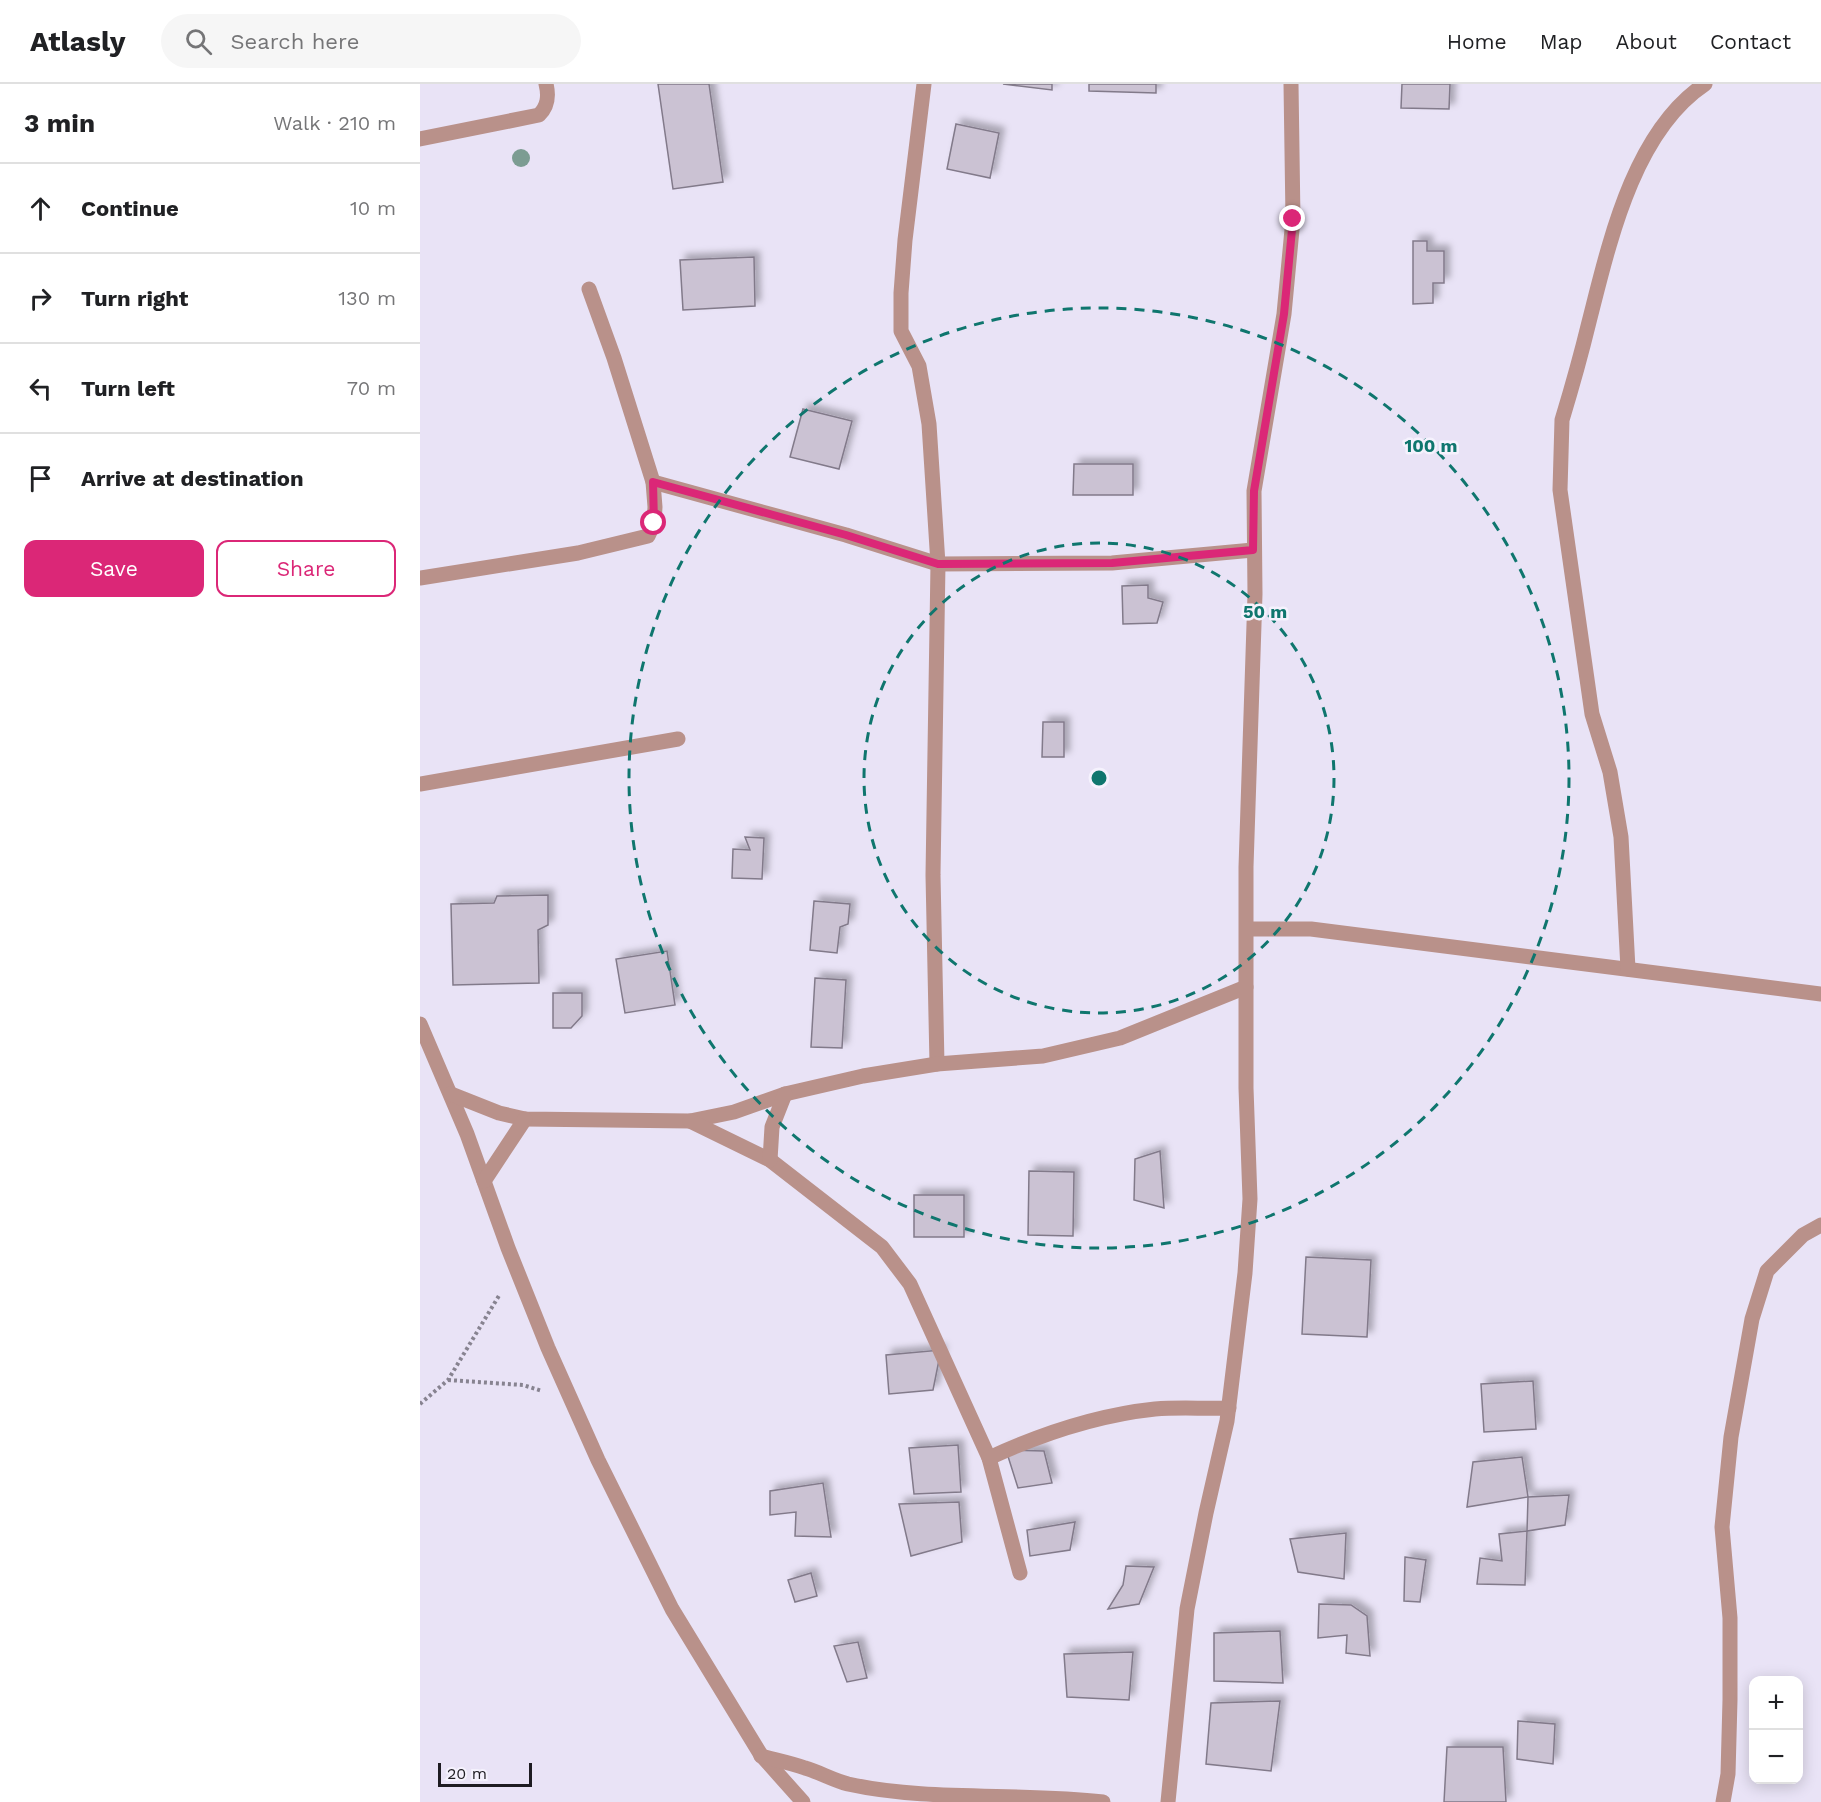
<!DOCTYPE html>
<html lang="en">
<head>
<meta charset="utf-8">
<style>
  :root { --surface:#fff; --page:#f6f6f6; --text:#202124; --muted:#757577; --line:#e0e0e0; --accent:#db2777 }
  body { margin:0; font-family:"Work Sans",sans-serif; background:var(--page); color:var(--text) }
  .controls { position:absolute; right:18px; bottom:18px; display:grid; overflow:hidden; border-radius:12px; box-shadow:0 3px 15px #0003 }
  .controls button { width:54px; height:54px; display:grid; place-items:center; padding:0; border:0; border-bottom:2px solid var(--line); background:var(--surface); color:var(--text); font:30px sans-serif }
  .scale { position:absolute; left:18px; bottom:15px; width:94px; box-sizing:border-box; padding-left:6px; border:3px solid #1e1c22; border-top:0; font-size:16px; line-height:21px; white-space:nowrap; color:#1e1c22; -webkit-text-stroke:4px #f5f2fd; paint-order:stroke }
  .stop { position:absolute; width:18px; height:18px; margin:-14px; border:4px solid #db2777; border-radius:50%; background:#fff }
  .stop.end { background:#db2777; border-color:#fff; box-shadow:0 2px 6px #0008 }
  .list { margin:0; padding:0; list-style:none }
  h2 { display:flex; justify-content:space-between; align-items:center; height:78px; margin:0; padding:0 24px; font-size:26px }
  h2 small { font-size:20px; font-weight:400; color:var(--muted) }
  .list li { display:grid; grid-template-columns:39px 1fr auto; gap:18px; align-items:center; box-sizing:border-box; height:90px; padding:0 24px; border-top:2px solid var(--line) }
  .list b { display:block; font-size:22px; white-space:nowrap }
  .list em { font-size:20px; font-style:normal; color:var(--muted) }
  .actions { display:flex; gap:12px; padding:18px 24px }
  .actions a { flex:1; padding:14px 0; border:2px solid var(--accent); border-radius:12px; text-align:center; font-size:21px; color:var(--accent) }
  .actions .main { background:var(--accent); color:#fff }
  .icon { flex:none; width:33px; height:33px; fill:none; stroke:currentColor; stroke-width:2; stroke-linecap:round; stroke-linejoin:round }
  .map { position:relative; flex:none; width:1401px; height:1718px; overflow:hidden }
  header { display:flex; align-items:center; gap:36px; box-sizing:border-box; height:84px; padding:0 30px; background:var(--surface); border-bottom:2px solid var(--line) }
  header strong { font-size:28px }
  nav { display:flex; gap:33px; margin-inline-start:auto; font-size:21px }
  .search { width:420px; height:54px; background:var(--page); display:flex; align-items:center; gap:15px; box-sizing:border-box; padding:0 21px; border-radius:33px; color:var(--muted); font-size:22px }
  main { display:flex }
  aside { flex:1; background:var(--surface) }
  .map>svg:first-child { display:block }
</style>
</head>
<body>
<header>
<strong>Atlasly</strong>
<div class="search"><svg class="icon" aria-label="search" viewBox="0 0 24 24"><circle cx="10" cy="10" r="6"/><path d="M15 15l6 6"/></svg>Search here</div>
<nav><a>Home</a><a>Map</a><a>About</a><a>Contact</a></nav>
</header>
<main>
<aside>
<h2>3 min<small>Walk · 210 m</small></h2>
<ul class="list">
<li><svg class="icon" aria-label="ahead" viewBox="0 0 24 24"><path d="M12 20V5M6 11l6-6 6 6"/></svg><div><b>Continue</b></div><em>10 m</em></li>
<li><svg class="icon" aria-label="right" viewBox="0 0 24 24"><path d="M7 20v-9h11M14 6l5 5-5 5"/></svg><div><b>Turn right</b></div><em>130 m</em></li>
<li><svg class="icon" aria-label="left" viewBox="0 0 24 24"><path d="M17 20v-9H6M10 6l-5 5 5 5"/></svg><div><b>Turn left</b></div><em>70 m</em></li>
<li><svg class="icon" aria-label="arrive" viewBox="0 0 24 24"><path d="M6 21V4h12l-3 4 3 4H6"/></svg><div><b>Arrive at destination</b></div></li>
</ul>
<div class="actions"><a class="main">Save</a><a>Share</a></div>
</aside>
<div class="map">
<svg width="1401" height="1718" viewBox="0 0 1401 1718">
  <defs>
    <filter id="shadow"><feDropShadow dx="5.5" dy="-5.5" stdDeviation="3" flood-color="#0004"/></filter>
  </defs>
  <rect width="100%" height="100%" fill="#e9e3f6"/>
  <g fill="#cbc2d3" stroke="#827a8a" stroke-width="1.5" filter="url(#shadow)">
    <polygon points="238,0 289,0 303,98 253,105"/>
    <polygon points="583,0 632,0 632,6"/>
    <polygon points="669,0 736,0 736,9 669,7"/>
    <polygon points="982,0 1030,0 1029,25 981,24"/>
    <polygon points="536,40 579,49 570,94 527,85"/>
    <polygon points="993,157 1007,157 1007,167 1024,167 1024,199 1013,199 1013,219 993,220"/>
    <polygon points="334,173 335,222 263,226 260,176"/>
    <polygon points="383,325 432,337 419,385 370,373"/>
    <polygon points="654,380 713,380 713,411 653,411"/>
    <polygon points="728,501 728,514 743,518 737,539 703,540 702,502"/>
    <polygon points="623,638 644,638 644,673 622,673"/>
    <polygon points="325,753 344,754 342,795 312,794 313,765 330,766"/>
    <polygon points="128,811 128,841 118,846 119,899 33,901 31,820 74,819 77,812"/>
    <polygon points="394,817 430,820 428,840 420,843 417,869 390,866"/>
    <polygon points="247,867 255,921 205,929 196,875"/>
    <polygon points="395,894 426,896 422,964 391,963"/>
    <polygon points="133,909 162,909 162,932 151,944 133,944"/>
    <polygon points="740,1067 744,1124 714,1116 715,1075"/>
    <polygon points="609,1087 654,1088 653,1152 608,1151"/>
    <rect x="494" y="1111" width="50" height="42"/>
    <polygon points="886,1173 951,1176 947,1253 882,1250"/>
    <polygon points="521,1266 513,1306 469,1310 466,1271"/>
    <polygon points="1113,1297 1116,1345 1064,1348 1061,1300"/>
    <polygon points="538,1361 541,1408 494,1410 489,1364"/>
    <polygon points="586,1366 624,1367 632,1399 598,1404"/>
    <polygon points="1102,1373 1108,1413 1047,1423 1053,1378"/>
    <polygon points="403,1399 411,1453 375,1452 376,1428 350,1431 350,1407"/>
    <polygon points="1149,1411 1145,1441 1107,1447 1108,1413"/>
    <polygon points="539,1418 542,1458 491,1472 479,1420"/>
    <polygon points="655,1438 650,1466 610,1472 607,1446"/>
    <polygon points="1107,1447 1105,1501 1057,1500 1060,1474 1082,1477 1079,1450"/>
    <polygon points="926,1449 924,1495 878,1488 870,1455"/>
    <polygon points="985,1473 1006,1476 1000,1518 984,1517"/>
    <polygon points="706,1482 734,1483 719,1520 688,1525 703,1501"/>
    <polygon points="391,1489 397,1512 375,1518 368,1496"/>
    <polygon points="899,1520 931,1521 947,1532 950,1572 926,1569 927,1551 898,1554"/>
    <polygon points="860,1547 863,1599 794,1597 794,1549"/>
    <polygon points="438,1558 447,1594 427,1598 414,1562"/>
    <polygon points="713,1568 709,1616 647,1613 644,1570"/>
    <polygon points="860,1617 851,1687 786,1680 791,1619"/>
    <polygon points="1098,1637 1135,1640 1133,1680 1097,1675"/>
    <polygon points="1027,1663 1083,1663 1086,1718 1024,1718"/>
  </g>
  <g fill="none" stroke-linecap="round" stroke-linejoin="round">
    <g stroke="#878390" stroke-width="4" stroke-dasharray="3 3" stroke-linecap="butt">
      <polyline points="28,1296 103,1301 122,1307"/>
      <polyline points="0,1320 28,1296 80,1210"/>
    </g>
    <g stroke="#b9918a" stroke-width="15">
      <polyline points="504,0 485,156 481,209 481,247 499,282 509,340 518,480 513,791 517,980"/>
      <path d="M 0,55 L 119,31 C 128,22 129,12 126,0"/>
      <polyline points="233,398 426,451 518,480 692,479 833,466"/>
      <polyline points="0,494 158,469 228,452 234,439 235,423 233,398 194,274 169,205"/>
      <polyline points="0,700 258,655"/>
      <polyline points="827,845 891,845 1401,910"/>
      <path d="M 1208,885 L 1201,753 L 1190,688 L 1172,630 L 1140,406 L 1142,336 C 1152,303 1161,271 1169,238 C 1189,160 1213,48 1285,0"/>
      <polyline points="0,940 47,1050 88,1164 128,1264 178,1376 252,1525 341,1671 383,1718"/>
      <polyline points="31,1010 79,1029 105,1035 270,1037 314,1028 365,1010 443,992 517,980 623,972 700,954 826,903"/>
      <polyline points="270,1037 350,1076 462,1163 490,1200 569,1374 600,1489"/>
      <polyline points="350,1076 352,1043 365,1010"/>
      <polyline points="64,1097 105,1035"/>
      <path d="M 569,1374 C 621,1350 678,1331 735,1325 C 760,1323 785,1325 809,1324"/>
      <path d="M 341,1672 C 356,1676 371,1679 385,1684 C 399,1688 413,1696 428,1700 C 509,1718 600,1708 683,1718"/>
      <polyline points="748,1718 767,1525 786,1429 807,1337 825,1189 830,1115 826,1004 826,783 835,510 834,407 864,230 873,135 871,0"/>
      <polyline points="1303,1718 1308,1690 1310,1616 1310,1534 1302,1443 1311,1353 1332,1235 1347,1187 1383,1151 1401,1141"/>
    </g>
  </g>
  <circle fill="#7c9c92" cx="101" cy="74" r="9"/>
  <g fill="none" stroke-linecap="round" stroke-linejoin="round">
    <polyline stroke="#db2777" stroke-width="8" points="234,439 233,398 426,451 518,480 692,479 833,466 834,407 864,230 873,135"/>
  </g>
  <g fill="none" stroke="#0f766e" stroke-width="3" stroke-dasharray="10 8">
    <circle cx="679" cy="694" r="235"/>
    <circle cx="679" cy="694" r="470"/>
  </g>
  <circle cx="679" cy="694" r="9" fill="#0f766e" stroke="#f5f2fd" stroke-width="3"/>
  <g font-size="18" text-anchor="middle" font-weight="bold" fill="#0f766e" stroke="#f5f2fd" stroke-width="5" stroke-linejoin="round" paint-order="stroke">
    <text x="1011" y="368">100 m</text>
    <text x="845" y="534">50 m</text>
  </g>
</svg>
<div class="controls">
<button>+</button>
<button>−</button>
</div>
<div class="scale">20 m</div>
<div class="stop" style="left:234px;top:439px"></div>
<div class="stop end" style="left:873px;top:135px"></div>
</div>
</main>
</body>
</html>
